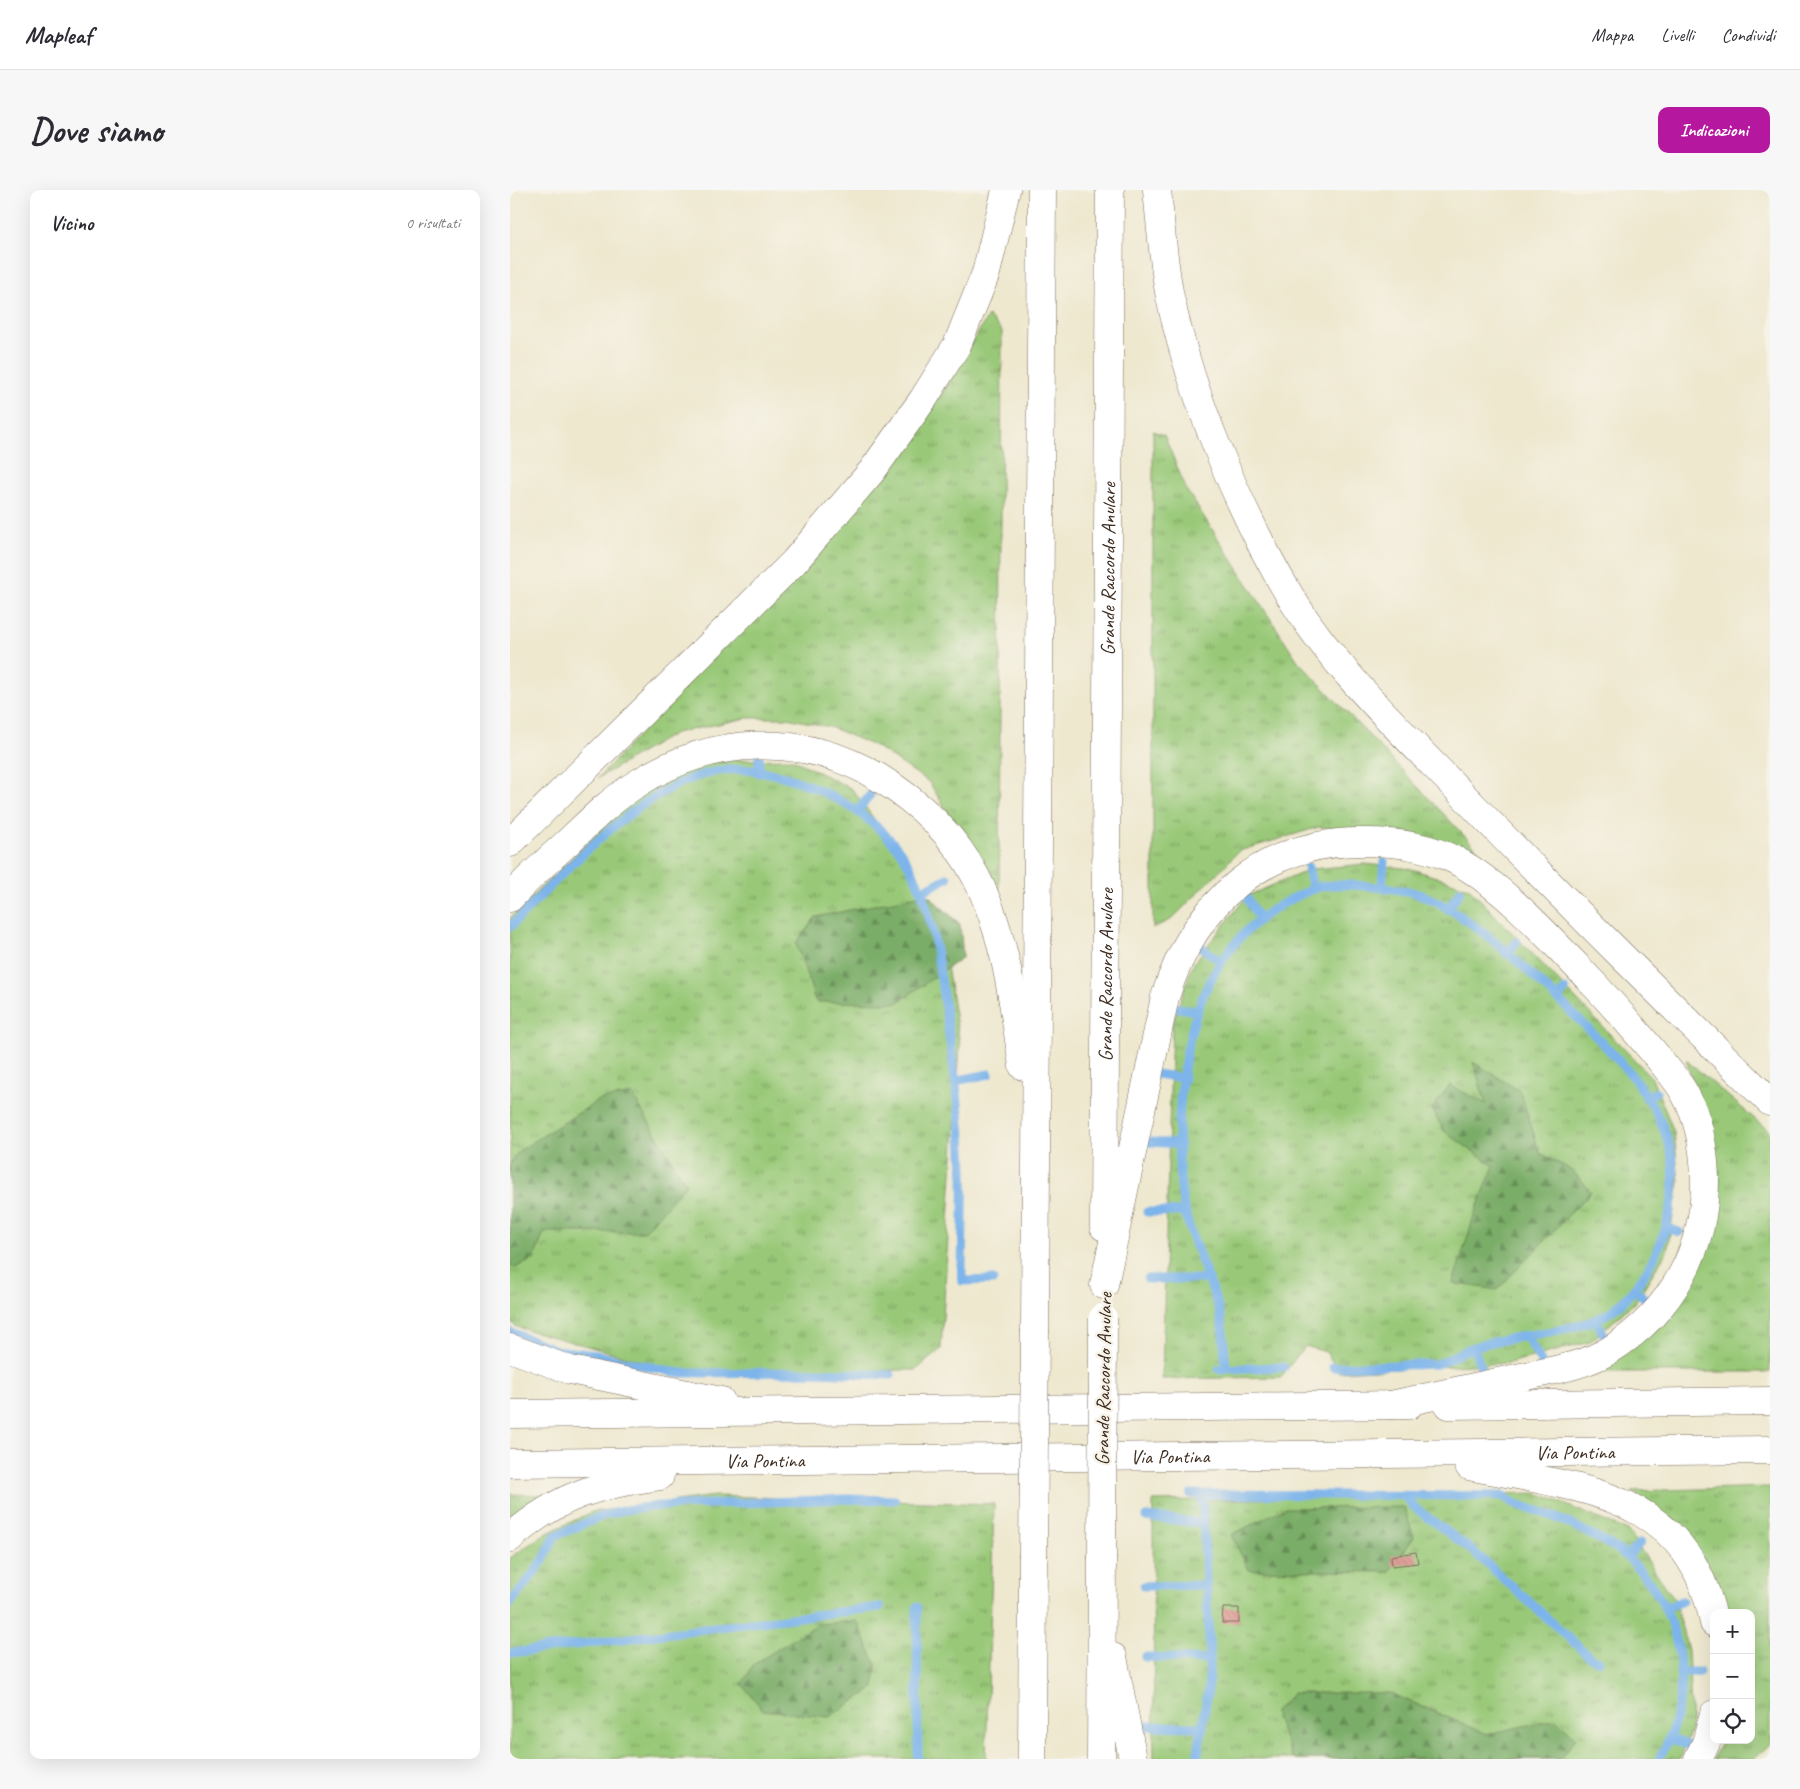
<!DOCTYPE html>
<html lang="it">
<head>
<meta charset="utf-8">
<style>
  :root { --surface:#fff; --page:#f7f7f7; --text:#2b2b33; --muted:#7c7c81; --line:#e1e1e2; --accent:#b5179e }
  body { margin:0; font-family:Caveat,sans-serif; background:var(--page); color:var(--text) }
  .controls { position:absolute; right:15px; bottom:15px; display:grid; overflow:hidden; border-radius:10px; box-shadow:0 5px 20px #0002 }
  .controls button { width:45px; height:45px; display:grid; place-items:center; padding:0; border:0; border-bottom:1px solid var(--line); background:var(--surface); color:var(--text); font:25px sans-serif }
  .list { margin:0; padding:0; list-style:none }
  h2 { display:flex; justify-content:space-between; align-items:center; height:65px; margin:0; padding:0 20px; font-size:21px }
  h2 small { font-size:16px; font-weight:400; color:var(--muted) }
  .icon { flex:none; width:28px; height:28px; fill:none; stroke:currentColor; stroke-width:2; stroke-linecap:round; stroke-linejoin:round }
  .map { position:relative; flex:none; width:1260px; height:1569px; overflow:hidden; border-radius:10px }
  header { display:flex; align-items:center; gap:30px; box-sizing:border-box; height:70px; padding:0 25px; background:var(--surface); border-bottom:1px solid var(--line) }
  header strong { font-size:24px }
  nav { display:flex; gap:28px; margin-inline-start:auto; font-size:18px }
  .intro { display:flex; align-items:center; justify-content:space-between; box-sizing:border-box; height:120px; padding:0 30px }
  h1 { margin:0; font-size:35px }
  .button { padding:12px 22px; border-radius:10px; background:var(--accent); color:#fff; font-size:18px; font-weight:700 }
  main { display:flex; gap:30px; padding:0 30px }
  aside { flex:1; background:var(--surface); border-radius:10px; box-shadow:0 5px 20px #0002 }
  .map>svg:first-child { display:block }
</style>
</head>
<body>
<header>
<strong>Mapleaf</strong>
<nav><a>Mappa</a><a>Livelli</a><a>Condividi</a></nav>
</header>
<div class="intro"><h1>Dove siamo</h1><a class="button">Indicazioni</a></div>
<main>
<aside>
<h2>Vicino<small>0 risultati</small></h2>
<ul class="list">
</ul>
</aside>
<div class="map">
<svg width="1260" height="1569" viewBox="0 0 1260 1569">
  <defs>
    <pattern id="grass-tufts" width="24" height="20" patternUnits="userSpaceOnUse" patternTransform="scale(1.25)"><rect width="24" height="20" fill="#99c978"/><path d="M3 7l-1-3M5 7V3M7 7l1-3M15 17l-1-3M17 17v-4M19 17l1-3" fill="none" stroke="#7ea362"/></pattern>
    <pattern id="forest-firs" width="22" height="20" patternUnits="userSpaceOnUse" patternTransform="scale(1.25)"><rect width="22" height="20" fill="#7aad68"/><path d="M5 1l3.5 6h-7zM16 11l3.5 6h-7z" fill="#658d55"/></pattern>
    <pattern id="building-back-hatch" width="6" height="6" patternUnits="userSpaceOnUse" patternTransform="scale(1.25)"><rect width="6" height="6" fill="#db8e88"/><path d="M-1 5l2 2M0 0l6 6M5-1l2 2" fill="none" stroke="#b3746f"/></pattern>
  </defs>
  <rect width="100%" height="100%" fill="#f7f3e8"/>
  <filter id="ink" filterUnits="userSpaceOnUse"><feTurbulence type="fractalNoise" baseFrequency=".02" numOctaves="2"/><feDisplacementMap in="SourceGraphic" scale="10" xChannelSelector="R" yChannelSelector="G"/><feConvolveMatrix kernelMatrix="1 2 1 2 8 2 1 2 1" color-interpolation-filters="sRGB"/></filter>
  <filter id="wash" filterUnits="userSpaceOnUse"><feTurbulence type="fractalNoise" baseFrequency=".0096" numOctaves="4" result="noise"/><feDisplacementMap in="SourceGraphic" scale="20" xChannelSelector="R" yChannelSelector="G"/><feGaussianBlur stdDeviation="1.12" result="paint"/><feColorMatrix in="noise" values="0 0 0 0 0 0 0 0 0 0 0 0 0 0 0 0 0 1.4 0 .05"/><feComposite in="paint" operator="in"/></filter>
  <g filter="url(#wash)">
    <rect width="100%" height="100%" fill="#eee8cf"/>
    <g fill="url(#grass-tufts)" stroke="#6a7a4b">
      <polygon points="478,126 492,141 489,706 419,592 367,557 320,537 277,528 237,528 165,543 88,588 323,341 433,202"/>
      <polygon points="643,241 654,245 677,301 788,471 986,679 900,643 809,637 729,661 662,729 643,738"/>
      <polygon points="282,569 342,599 409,690 435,764 450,855 431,1159 406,1180 173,1182 7,1137 0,1132 0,728 124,607 170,577 224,570"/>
      <polygon points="855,674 902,679 959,698 1142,888 1164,942 1169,992 1157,1061 1125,1112 1080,1152 999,1173 829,1182 816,1162 795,1156 771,1187 652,1189 662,834 683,774 737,706 802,679"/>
      <polygon points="1176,870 1260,942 1260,1182 1088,1182 1144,1141 1204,965"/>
      <polygon points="1260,1297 1260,1554 1244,1569 1203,1569 1212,1550 1241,1550 1241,1423 1219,1423 1206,1390 1175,1341 1121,1301"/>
      <polygon points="1028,1303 1118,1341 1164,1409 1178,1460 1182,1537 1170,1569 644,1569 643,1311"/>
      <polygon points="0,1304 42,1305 0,1333"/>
      <polygon points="205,1306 484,1314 476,1569 0,1569 0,1368 33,1345 82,1322"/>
    </g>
    <g fill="url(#forest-firs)" stroke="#5a6c43">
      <polygon points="417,704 450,734 453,767 387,813 306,812 286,753 306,727"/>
      <polygon points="963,872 1010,901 1030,963 1063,981 1081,1002 987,1100 943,1093 965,1023 984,976 934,941 922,919 940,895 976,914"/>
      <polygon points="122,904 176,994 134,1042 34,1042 24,1069 5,1078 0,1076 0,973 9,961 89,910"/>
      <polygon points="894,1317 904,1347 879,1382 739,1380 721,1345 775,1318"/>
      <polygon points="347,1431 366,1475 364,1498 319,1527 253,1520 232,1494 244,1474 308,1434"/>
      <polygon points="783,1503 880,1503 977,1544 1046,1529 1066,1548 1050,1569 783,1569 764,1523"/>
    </g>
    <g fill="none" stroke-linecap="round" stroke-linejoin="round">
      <g stroke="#7bb4eb" stroke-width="9">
        <polyline points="249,583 249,566"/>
        <polyline points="347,622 360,605"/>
        <polyline points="798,677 803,699"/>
        <polyline points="872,697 874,672"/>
        <polyline points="411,702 437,688"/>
        <polyline points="735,705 750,730"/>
        <polyline points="938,719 950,701"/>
        <path d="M 0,737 C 53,684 132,593 209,581 C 242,576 278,586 307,599 C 343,615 380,641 400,677 C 421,715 427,762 433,804 C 442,863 451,922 453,981 C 454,1018 452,1055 452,1091 L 483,1090"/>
        <polyline points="687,754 710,771"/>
        <polyline points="996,763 1007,752"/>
        <polyline points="1047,808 1055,800"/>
        <polyline points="656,816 687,821"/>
        <polyline points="646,884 674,888"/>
        <polyline points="445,891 479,884"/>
        <polyline points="1136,908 1146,902"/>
        <polyline points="639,952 670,954"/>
        <polyline points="637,1022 676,1022"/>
        <polyline points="1158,1038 1169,1042"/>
        <polyline points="638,1089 699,1089"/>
        <polyline points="1123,1099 1135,1108"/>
        <polyline points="1086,1130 1093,1143"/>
        <polyline points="0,1142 46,1160 85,1165 169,1183 306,1182 381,1185"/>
        <polyline points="1016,1145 1031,1172"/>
        <polyline points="963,1157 973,1182"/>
        <path d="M 716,1178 C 714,1158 714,1136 708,1117 C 697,1080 677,1043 672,1005 C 665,957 669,894 680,847 C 693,790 725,738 778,711 C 788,706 798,700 809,697 C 827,693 847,695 865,697 C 882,699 902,700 919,708 C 965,729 1022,784 1059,820 C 1098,858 1146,902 1160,958 C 1174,1010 1146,1087 1103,1120 C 1074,1143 1001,1144 964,1157 C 950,1161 940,1170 926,1174 L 823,1177"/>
        <polyline points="709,1179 774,1177"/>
        <path d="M 681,1304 L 994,1306 C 1005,1317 1022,1318 1036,1324 C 1050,1329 1065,1336 1078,1343 C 1091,1350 1106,1357 1117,1367 C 1174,1421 1187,1501 1149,1569"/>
        <polyline points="894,1305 904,1317 964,1362 1080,1467 1089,1471"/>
        <polyline points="636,1327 693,1333"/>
        <polyline points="1117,1367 1130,1353"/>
        <polyline points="634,1396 695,1395"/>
        <polyline points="0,1414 33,1371 45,1346 92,1326 115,1320 149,1316 337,1309 385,1310"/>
        <polyline points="407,1417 408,1569"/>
        <polyline points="1155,1418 1172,1411"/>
        <polyline points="0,1463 370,1417"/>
        <polyline points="635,1467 700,1470"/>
        <polyline points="1170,1482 1189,1482"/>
        <polyline points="637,1536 693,1537"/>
        <polyline points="1160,1548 1177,1555"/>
        <polyline points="687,1569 698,1500 700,1470 692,1305"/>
      </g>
    </g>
    <g id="blocks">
      <g fill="url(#building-back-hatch)">
        <polygon points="906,1362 908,1373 882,1376 881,1366"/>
        <polygon points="713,1418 729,1418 729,1433 712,1433"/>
      </g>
    </g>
  </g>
  <g filter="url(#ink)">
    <use href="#blocks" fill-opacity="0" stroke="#7a6c5c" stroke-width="1"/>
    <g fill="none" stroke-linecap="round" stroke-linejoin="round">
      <defs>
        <g id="highway">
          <path d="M 647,0 C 651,36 653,72 660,107 C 681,205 729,321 780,406 C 825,480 891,541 951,603 C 1052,708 1156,810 1260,912"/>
          <polyline points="0,653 284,372 362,281 414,208 447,155 476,83 496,0"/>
          <path d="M 0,708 C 18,688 38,670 58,652 C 80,631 102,609 128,593 C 202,546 292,542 368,587 C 409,612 443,643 466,687 C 496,745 503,812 513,876"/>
          <path id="s1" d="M 594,1037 L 600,0"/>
          <path d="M 594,1095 L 655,807 C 685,712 753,650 856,652 C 887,652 917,656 945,670 C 991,694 1041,749 1077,787 C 1101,812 1124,839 1146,865 C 1156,878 1168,890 1175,904 C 1189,929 1194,958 1195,987 C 1196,1059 1162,1121 1100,1160 C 1072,1177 1038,1181 1007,1188 C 965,1197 923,1206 881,1215"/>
          <polyline points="525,1140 532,0"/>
          <polyline points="0,1158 60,1180 211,1211"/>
          <polyline points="939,1215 1260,1211"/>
          <polyline points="0,1224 899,1215"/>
          <path id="s2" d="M 0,1273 L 1260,1260"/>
          <path d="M 959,1276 C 1068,1298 1179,1301 1204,1433"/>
          <path d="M 0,1348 C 47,1306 88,1294 150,1286"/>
          <polyline points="603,1467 623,1569"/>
          <polyline points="522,1569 523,1367"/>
          <polyline points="591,1569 592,1369"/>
          <polyline points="1188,1569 1196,1553 1204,1524"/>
        </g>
      </defs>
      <use href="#highway" stroke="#7a6c5c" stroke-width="29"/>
      <use href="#highway" stroke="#fff" stroke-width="28"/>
      <defs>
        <g id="highway-bridge">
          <polyline points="523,1367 525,1140"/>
          <polyline points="592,1369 593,1128"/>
        </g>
      </defs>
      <use href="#highway-bridge" stroke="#7a6c5c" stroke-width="29" stroke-linecap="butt"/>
      <use href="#highway-bridge" stroke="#fff" stroke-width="28"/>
    </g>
  </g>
  <g text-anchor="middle" stroke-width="5" stroke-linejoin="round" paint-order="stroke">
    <g font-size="20" fill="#3b2a1e" stroke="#f7f3e8">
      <text dy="7" stroke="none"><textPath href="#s1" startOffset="658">Grande Raccordo Anulare</textPath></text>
      <text dy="7" stroke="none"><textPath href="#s1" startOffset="252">Grande Raccordo Anulare</textPath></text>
      <text transform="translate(593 1189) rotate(-89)" y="7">Grande Raccordo Anulare</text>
      <text dy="7" stroke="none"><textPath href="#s2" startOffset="1065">Via Pontina</textPath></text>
      <text dy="7" stroke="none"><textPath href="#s2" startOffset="660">Via Pontina</textPath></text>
      <text dy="7" stroke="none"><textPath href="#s2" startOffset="255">Via Pontina</textPath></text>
    </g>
  </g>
</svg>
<div class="controls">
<button>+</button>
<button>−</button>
<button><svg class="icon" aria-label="locate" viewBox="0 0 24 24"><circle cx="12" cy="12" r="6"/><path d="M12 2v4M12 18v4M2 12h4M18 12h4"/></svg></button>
</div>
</div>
</main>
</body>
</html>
